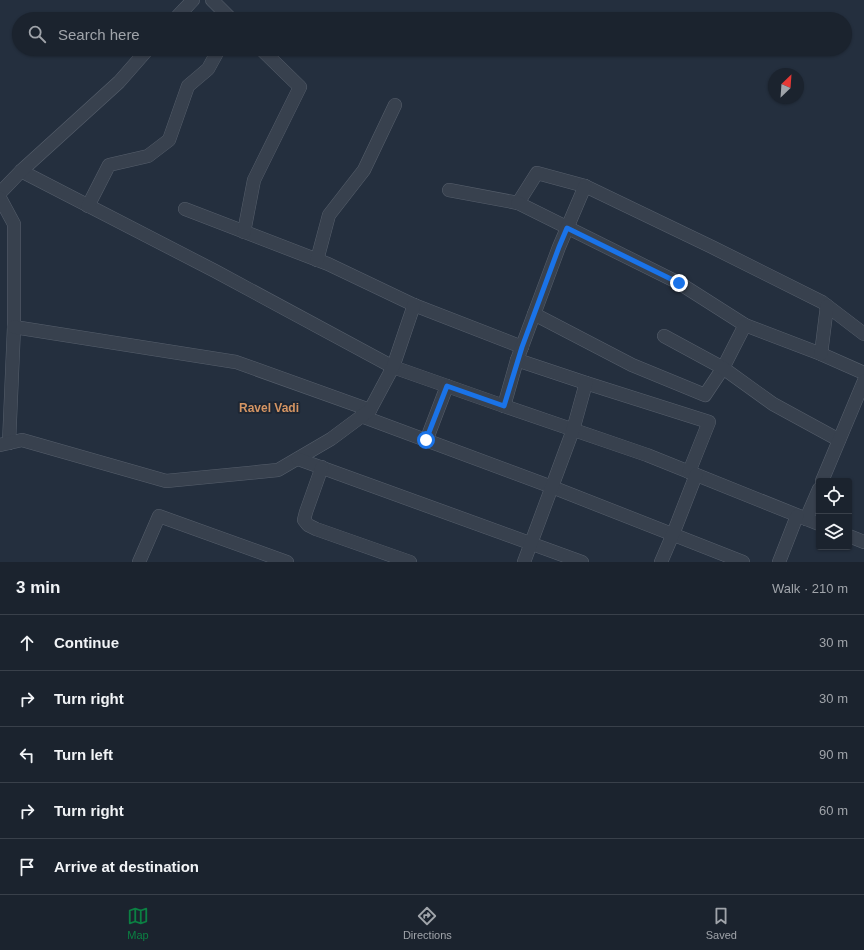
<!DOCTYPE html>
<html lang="en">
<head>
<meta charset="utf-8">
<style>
  :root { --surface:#1b232e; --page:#242b36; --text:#f1f3f6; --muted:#a0a4aa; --line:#39404a; --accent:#0b8043 }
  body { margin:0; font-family:Helvetica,sans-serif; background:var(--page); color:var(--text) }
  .controls { position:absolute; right:12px; bottom:12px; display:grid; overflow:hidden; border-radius:4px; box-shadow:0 1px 3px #0004 }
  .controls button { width:36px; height:36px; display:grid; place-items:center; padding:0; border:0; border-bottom:1px solid var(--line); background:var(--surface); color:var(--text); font:20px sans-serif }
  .compass { position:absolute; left:768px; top:68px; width:36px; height:36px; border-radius:50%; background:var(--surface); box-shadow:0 1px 3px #0004; rotate:25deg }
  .stop { position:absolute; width:12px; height:12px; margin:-9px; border:3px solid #1a73e8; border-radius:50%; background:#fff }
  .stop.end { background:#1a73e8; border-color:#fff; box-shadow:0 1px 4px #0008 }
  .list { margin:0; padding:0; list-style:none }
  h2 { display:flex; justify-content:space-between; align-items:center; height:52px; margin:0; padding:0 16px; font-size:17px }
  h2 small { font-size:13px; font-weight:400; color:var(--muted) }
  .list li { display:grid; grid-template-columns:26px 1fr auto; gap:12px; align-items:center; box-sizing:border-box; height:56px; padding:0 16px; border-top:1px solid var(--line) }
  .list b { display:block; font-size:15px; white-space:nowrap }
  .list em { font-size:13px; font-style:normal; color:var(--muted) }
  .icon { flex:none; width:22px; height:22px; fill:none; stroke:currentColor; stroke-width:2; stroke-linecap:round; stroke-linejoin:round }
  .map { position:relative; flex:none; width:864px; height:562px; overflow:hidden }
  .search { position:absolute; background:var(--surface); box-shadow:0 1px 3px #0004; left:12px; right:12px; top:12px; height:44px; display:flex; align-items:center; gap:10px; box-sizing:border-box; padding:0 14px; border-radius:22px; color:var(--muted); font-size:15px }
  .sheet { height:332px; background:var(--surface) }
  nav { display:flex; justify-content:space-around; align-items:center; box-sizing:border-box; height:56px; border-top:1px solid var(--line); background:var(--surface); font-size:11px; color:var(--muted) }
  nav a { display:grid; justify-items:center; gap:2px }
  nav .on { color:var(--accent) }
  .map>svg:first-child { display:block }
</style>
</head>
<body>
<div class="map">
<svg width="864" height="562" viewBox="0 0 864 562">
  <rect width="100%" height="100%" fill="#242f3e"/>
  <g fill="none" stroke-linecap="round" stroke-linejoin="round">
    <defs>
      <g id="street">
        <polyline points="212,0 231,19"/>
        <polyline points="175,19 193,0"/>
        <polyline points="21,171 215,271 393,367 504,406 647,455 819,524"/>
        <polyline points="449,190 518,203 537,173 585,186 712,247 822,302 864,334"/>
        <polyline points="0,193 21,171 119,82 148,49"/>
        <polyline points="0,198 14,224 14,327 9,443"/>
        <polyline points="518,203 679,283 745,325 821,354 864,373"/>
        <polyline points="88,206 109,165 148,156 169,140 188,86 208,69 219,49"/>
        <polyline points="185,209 328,264 414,305 522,347"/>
        <polyline points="244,232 254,180 300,87 261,49"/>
        <polyline points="317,260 329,215 364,170 395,105"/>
        <polyline points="534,314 632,365 705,395 723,368 745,325"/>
        <polyline points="14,327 236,362 370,410"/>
        <polyline points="664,336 723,368 773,404 839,440"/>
        <polyline points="821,354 827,306"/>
        <polyline points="517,360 586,383 709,422 689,472"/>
        <polyline points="504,406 517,360 559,247 585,186"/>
        <polyline points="361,416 552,487 743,562"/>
        <polyline points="426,441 447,386"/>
        <polyline points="0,445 22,440 166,481 278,470 331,439 370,410 393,367 414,305"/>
        <polyline points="298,459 582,562"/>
        <polyline points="322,467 306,512 304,520 308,525 316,529 410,562"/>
        <polyline points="822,481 864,381"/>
        <polyline points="806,519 819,489"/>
        <polyline points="849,536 864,542"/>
        <polyline points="139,562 159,516 287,562"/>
        <polyline points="524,562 573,430 586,383"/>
        <polyline points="661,562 673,534 696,475"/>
        <polyline points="779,562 797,516"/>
      </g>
    </defs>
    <use href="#street" stroke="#565f6c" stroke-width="14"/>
    <use href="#street" stroke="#38414e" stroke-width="13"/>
  </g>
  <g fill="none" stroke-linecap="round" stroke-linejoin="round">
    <polyline stroke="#1a73e8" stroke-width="5" points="426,440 447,386 504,406 522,347 559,247 567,228 679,283"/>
  </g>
  <g text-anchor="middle" stroke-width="4" stroke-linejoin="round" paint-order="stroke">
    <g font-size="12" font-weight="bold" fill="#d59563" stroke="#1d2633">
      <text x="269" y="412">Ravel Vadi</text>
    </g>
  </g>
</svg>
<div class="controls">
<button><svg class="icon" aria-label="locate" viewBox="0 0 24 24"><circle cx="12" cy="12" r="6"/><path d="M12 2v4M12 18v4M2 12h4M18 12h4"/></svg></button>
<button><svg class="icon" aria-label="layers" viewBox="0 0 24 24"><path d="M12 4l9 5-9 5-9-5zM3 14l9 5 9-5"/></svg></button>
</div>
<svg class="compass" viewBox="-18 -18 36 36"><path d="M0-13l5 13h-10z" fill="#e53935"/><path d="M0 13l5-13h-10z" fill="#a0a4aa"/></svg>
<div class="stop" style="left:426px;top:440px"></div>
<div class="stop end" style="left:679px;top:283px"></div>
<div class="search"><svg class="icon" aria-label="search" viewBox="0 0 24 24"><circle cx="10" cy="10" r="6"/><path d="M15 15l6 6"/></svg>Search here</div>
</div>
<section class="sheet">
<h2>3 min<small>Walk · 210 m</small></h2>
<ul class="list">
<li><svg class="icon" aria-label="ahead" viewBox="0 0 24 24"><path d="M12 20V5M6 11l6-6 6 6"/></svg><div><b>Continue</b></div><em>30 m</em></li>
<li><svg class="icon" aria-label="right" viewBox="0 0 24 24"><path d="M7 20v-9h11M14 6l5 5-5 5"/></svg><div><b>Turn right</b></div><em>30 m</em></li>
<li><svg class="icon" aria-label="left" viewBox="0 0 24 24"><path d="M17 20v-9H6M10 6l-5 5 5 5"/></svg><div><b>Turn left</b></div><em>90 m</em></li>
<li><svg class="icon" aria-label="right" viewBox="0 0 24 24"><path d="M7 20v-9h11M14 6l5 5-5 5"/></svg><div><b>Turn right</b></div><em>60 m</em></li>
<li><svg class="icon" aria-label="arrive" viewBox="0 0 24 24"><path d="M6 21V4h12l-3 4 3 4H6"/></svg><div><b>Arrive at destination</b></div></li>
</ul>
</section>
<nav>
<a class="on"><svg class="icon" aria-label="map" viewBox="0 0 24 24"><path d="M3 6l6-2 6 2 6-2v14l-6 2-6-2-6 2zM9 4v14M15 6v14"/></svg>Map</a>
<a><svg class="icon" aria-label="directions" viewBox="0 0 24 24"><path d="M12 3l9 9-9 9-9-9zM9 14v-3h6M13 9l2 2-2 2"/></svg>Directions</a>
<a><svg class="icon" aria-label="saved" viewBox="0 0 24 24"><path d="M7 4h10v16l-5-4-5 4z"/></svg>Saved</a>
</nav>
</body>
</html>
